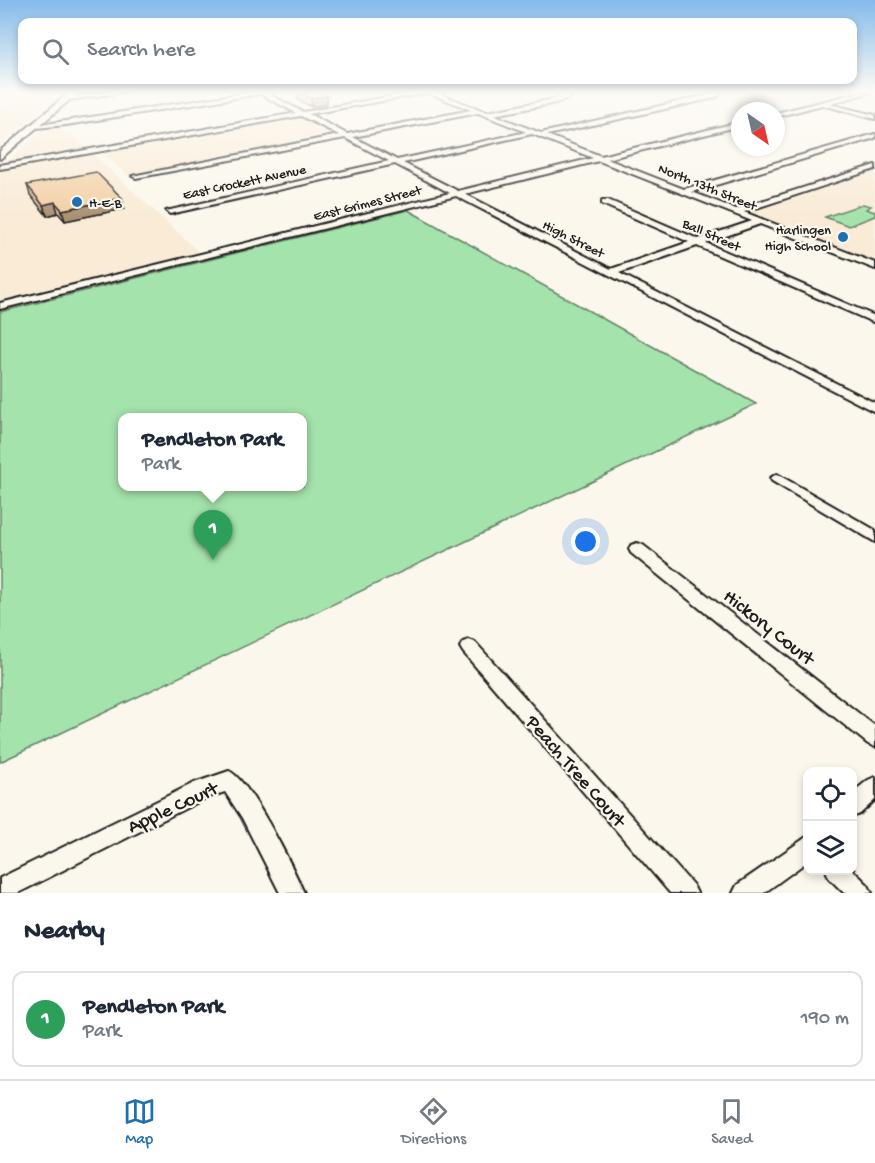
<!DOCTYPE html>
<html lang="en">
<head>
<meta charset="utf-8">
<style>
  :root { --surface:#fff; --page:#f6f6f7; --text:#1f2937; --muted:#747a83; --line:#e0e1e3; --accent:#1f6fb2 }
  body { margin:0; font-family:"Gochi Hand",sans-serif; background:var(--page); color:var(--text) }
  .controls { position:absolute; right:18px; bottom:18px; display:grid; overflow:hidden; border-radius:12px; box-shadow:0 3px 9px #0003 }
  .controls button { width:54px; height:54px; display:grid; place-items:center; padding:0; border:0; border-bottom:2px solid var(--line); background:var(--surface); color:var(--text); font:30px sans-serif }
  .compass { position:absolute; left:731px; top:102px; width:54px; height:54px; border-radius:50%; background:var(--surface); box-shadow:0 3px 9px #0003; rotate:146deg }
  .you { position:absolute; left:586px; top:542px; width:21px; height:21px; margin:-15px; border:4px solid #fff; border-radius:50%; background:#1a73e8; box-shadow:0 0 0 9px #1a73e833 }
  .badge { display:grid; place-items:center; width:39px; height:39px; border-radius:50%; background:var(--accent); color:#fff; font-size:20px; font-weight:700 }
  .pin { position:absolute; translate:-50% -50px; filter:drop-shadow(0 2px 3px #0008) }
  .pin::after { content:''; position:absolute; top:32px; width:21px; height:18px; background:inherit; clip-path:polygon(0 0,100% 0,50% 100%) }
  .popup { position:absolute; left:118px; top:413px; width:189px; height:78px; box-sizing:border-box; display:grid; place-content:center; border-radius:12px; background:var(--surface); filter:drop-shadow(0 2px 4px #0005); font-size:20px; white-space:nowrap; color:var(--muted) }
  .popup b { font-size:22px; color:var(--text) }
  .popup::after { content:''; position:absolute; left:50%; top:100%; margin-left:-12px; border:12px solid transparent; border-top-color:var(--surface) }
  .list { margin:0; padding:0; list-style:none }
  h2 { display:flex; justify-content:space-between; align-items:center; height:78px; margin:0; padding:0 24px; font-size:26px }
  h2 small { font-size:20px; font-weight:400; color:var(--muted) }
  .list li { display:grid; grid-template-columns:39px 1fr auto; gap:18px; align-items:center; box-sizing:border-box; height:96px; margin:0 12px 12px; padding:0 12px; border:2px solid var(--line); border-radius:12px }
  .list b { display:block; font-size:22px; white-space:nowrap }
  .list p { margin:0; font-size:20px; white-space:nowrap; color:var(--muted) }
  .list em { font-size:20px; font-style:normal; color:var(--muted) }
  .icon { flex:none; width:33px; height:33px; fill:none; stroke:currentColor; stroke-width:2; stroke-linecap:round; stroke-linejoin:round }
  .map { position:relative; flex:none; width:875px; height:893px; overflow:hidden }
  .search { position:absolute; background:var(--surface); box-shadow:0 3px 9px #0003; left:18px; right:18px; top:18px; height:66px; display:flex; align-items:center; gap:15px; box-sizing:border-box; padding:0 21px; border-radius:12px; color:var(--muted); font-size:22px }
  .sheet { height:186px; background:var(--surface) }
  nav { display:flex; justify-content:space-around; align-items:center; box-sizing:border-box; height:84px; border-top:2px solid var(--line); background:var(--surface); font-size:16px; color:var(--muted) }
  nav a { display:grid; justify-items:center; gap:3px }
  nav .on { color:var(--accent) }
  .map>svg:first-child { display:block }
</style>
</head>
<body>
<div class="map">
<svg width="875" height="893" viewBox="0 0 875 893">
  <rect width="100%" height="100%" fill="#fbf7ec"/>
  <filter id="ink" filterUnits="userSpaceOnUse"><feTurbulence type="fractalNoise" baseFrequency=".0167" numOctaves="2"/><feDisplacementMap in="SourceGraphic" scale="12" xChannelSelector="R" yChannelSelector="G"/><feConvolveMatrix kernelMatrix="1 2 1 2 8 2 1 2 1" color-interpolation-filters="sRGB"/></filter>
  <g filter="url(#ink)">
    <g fill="#f9ebd6">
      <polygon points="0,92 65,92 0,145 0,105 10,98 0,97"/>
      <polygon points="875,92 875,103 846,95 803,106 773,98 713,93"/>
      <polygon points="300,115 340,136 128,176 100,151"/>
      <polygon points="53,122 67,135 72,135 200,253 0,301 0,167"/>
      <polygon points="875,172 875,262 748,213"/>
    </g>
    <g fill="#a4e3ab" stroke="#608064" stroke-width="1.5" fill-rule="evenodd">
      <polygon points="863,204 871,206 866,209 875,212 875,216 849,226 825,217"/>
      <path d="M 408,210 L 756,404 L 0,762 L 0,312 ZM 123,418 L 303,418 L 303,486 L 123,486 Z"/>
    </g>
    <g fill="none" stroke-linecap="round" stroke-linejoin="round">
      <defs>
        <g id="minor">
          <polygon points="106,92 125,92 68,100 65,98"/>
          <path d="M 251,92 L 265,92 L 303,112 L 415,92 L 435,92 L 487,112 L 554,99 L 565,95 L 566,92 L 572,92 L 570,97 L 556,103 L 494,115 L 541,133 L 721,92 L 717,97 L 706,100 L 547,135 L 601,156 L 740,122 L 740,126 L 607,159 L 684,189 L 875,134 L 875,138 L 692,192 L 736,209 L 875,165 L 875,169 L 744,212 L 875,263 L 875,269 L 760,224 L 706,243 L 875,316 L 875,323 L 697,246 L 619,273 L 875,403 L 875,412 L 456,196 L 0,309 L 0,303 L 450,193 L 395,164 L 170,214 L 166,211 L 389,161 L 345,138 L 136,178 L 132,176 L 339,135 L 301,116 L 0,169 L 0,165 L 296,113 L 260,94 L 66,125 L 36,128 L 33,126 ZM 428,93 L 471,110 L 347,134 L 309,114 ZM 478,113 L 526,132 L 397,160 L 353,137 ZM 532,134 L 593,158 L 458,191 L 403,163 ZM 599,161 L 752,221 L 698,239 L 608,200 L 602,200 L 602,204 L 689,242 L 611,269 L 465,194 Z"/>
          <polygon points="861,92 871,92 829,104 875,115 875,119 822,105 776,117 776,113"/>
          <polygon points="777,474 875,530 875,542 772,481 770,478"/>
          <polygon points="637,543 643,545 875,726 875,747 868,744 631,553 629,549 631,545"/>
          <polygon points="469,640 475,642 693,885 697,893 670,893 463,652 460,647 463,642"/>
          <path d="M 229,771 C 250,780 294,869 304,893 L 280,893 L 242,818 L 225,792 L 206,798 L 18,893 L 0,893 L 0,878 L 194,783 Z"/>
          <polygon points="875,777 875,800 860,814 852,817 852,793 868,780"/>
          <polygon points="808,836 808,861 764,893 733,893 737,885"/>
          <polygon points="852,869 868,885 872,893 844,893 829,878 826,870"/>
        </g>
        <polygon id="major" points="70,92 79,92 0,159 0,151"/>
      </defs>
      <use href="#minor" stroke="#1c1c1c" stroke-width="4"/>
      <use href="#major" stroke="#1c1c1c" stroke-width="4"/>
      <use href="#minor" fill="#fbf7ec" fill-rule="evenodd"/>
      <use href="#major" fill="#fbf7ec" fill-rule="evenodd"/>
    </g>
    <g fill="#d1b28d" stroke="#1c1c1c" stroke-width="1.5">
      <polygon points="298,92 327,96 327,104 312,107 298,100"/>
      <polygon points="27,185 122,198 124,209 65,221 58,213 47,216 30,195"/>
    </g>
    <g fill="#aa9173" stroke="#1c1c1c" stroke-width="1.5">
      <polygon points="327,96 327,104 312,107 311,98"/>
      <polygon points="122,198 124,209 65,221 62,210"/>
      <polygon points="55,202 58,213 47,216 43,205"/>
    </g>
    <g fill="#f3cfa4" stroke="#1c1c1c" stroke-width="1.5">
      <polygon points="298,92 319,92 327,96 311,98"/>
      <polygon points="96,172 122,198 62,210 55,202 43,205 27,185"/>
    </g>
  </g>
  <linearGradient id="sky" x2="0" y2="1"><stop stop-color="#84baea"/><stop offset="0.42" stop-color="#fdfbf6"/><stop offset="1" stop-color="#fdfbf6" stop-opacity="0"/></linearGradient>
  <rect width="875" height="217" fill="url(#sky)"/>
  <g fill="#1f6fb2" stroke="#fbf7ec" stroke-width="2">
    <circle cx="77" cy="202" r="6"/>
    <circle cx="843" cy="237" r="6"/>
  </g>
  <g text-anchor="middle" stroke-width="4.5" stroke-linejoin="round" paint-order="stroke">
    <g font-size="14" fill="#1c1c1c" stroke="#fbf7ec">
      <text transform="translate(244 181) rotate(-12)" y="5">East Crockett Avenue</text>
      <text transform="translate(708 186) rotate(22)" y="5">North 13th Street</text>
      <text transform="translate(367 202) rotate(-14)" y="5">East Grimes Street</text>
      <text transform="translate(712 234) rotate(24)" y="5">Ball Street</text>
      <text transform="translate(574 238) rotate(27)" y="5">High Street</text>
    </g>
    <g font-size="14" fill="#1c1c1c" stroke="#fbf7ec" text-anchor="start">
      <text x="89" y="207">H-E-B</text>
      <text x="831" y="234" text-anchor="end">Harlingen<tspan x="831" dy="16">High School</tspan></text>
    </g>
    <g font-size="20" fill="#1c1c1c" stroke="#fbf7ec">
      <text transform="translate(770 626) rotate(38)" y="7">Hickory Court</text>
      <text transform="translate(577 770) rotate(49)" y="7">Peach Tree Court</text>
      <text transform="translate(172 806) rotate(-25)" y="7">Apple Court</text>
    </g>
  </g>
</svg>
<div class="controls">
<button><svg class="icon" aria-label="locate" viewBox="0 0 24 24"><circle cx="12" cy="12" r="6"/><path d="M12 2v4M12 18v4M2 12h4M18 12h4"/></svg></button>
<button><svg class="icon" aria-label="layers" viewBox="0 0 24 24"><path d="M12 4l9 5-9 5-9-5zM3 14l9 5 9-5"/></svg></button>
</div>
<svg class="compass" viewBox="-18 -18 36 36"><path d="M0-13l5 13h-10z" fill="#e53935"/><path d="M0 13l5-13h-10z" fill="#747a83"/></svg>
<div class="you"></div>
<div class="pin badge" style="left:213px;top:560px;background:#2e9e5b">1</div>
<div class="popup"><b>Pendleton Park</b>Park</div>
<div class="search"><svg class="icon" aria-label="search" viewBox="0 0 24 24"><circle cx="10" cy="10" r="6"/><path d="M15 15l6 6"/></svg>Search here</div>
</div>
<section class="sheet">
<h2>Nearby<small></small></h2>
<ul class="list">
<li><span class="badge" style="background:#2e9e5b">1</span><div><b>Pendleton Park</b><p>Park</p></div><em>190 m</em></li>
</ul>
</section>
<nav>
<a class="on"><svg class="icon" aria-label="map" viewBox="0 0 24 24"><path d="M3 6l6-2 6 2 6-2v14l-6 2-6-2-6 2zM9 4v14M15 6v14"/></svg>Map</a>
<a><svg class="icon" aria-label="directions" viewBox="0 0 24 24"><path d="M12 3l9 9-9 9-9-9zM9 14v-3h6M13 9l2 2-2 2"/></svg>Directions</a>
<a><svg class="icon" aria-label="saved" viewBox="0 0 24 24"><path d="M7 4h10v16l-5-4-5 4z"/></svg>Saved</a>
</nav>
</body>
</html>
